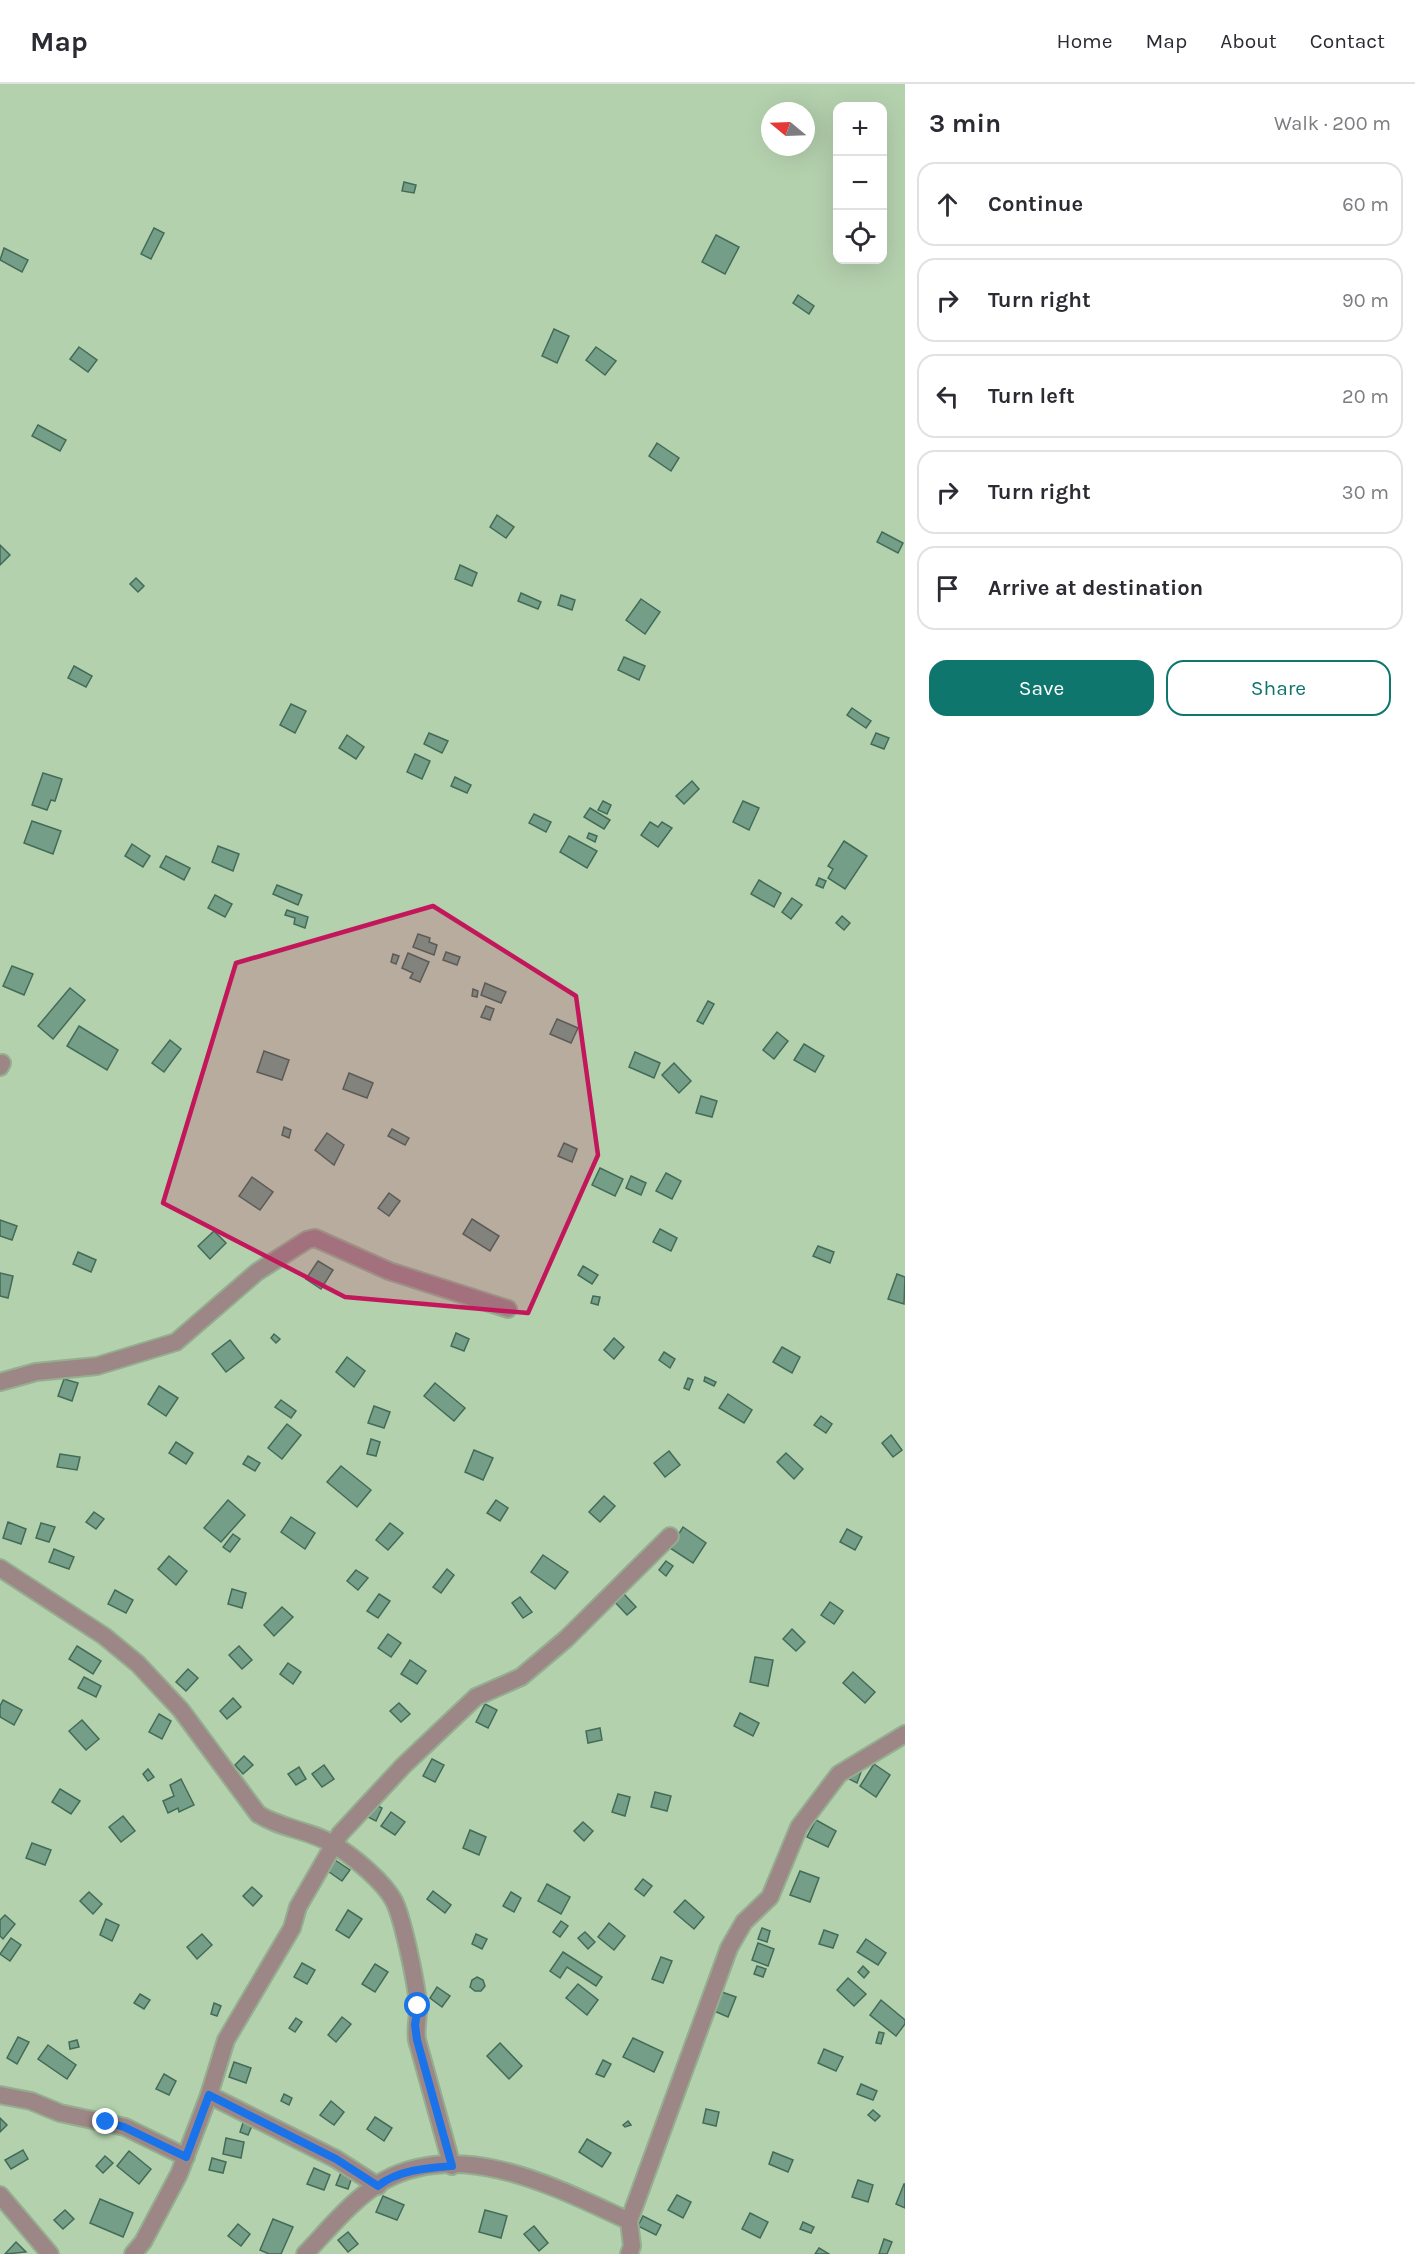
<!DOCTYPE html>
<html lang="en">
<head>
<meta charset="utf-8">
<style>
  :root { --surface:#fff; --page:#f2f2f3; --text:#2b2b33; --muted:#7c7c81; --line:#e1e1e2; --accent:#0f766e }
  body { margin:0; font-family:Karla,sans-serif; background:var(--page); color:var(--text) }
  .controls { position:absolute; right:18px; top:18px; display:grid; overflow:hidden; border-radius:12px; box-shadow:0 6px 24px #0002 }
  .controls button { width:54px; height:54px; display:grid; place-items:center; padding:0; border:0; border-bottom:2px solid var(--line); background:var(--surface); color:var(--text); font:30px sans-serif }
  .compass { position:absolute; left:761px; top:18px; width:54px; height:54px; border-radius:50%; background:var(--surface); box-shadow:0 6px 24px #0002; rotate:289deg }
  .stop { position:absolute; width:18px; height:18px; margin:-14px; border:4px solid #1a73e8; border-radius:50%; background:#fff }
  .stop.end { background:#1a73e8; border-color:#fff; box-shadow:0 2px 6px #0008 }
  .list { margin:0; padding:0; list-style:none }
  h2 { display:flex; justify-content:space-between; align-items:center; height:78px; margin:0; padding:0 24px; font-size:26px }
  h2 small { font-size:20px; font-weight:400; color:var(--muted) }
  .list li { display:grid; grid-template-columns:39px 1fr auto; gap:18px; align-items:center; box-sizing:border-box; height:84px; margin:0 12px 12px; padding:0 12px; border:2px solid var(--line); border-radius:18px }
  .list b { display:block; font-size:22px; white-space:nowrap }
  .list em { font-size:20px; font-style:normal; color:var(--muted) }
  .actions { display:flex; gap:12px; padding:18px 24px }
  .actions a { flex:1; padding:14px 0; border:2px solid var(--accent); border-radius:18px; text-align:center; font-size:21px; color:var(--accent) }
  .actions .main { background:var(--accent); color:#fff }
  .icon { flex:none; width:33px; height:33px; fill:none; stroke:currentColor; stroke-width:2; stroke-linecap:round; stroke-linejoin:round }
  .map { position:relative; flex:none; width:905px; height:2170px; overflow:hidden }
  header { display:flex; align-items:center; gap:36px; box-sizing:border-box; height:84px; padding:0 30px; background:var(--surface); border-bottom:2px solid var(--line) }
  header strong { font-size:28px }
  nav { display:flex; gap:33px; margin-inline-start:auto; font-size:21px }
  main { display:flex }
  aside { flex:1; background:var(--surface) }
  .map>svg:first-child { display:block }
</style>
</head>
<body>
<header>
<strong>Map</strong>
<nav><a>Home</a><a>Map</a><a>About</a><a>Contact</a></nav>
</header>
<main>
<div class="map">
<svg width="905" height="2170" viewBox="0 0 905 2170">
  <rect width="100%" height="100%" fill="#b4d1ae"/>
  <g fill="#749e87" stroke="#436c57" stroke-width="1.5">
    <polygon points="404,98 416,101 414,109 402,107"/>
    <polygon points="154,144 164,149 151,175 141,170"/>
    <polygon points="716,151 739,163 725,190 702,178"/>
    <polygon points="4,164 28,176 22,188 0,176"/>
    <polygon points="798,211 814,222 809,230 793,219"/>
    <polygon points="554,245 569,252 557,279 542,272"/>
    <polygon points="79,263 97,276 88,288 70,275"/>
    <polygon points="596,263 616,277 605,291 586,276"/>
    <polygon points="38,341 66,356 60,367 32,352"/>
    <polygon points="657,359 679,374 671,387 649,372"/>
    <polygon points="497,431 514,443 506,454 490,443"/>
    <polygon points="882,448 903,459 898,469 877,458"/>
    <polygon points="0,461 10,471 0,481"/>
    <polygon points="460,481 477,489 472,502 455,495"/>
    <polygon points="136,494 144,502 138,508 130,500"/>
    <polygon points="521,509 541,518 538,525 518,517"/>
    <polygon points="561,511 575,516 572,526 558,521"/>
    <polygon points="641,515 660,528 645,550 626,536"/>
    <polygon points="624,573 645,582 639,596 618,586"/>
    <polygon points="74,582 92,592 86,603 68,594"/>
    <polygon points="291,620 306,627 295,649 280,641"/>
    <polygon points="852,624 871,637 866,644 847,631"/>
    <polygon points="429,649 448,657 442,669 424,660"/>
    <polygon points="876,649 889,654 884,665 871,660"/>
    <polygon points="347,651 364,663 356,675 339,664"/>
    <polygon points="415,670 430,677 422,695 407,688"/>
    <polygon points="43,689 62,695 55,717 51,716 47,726 32,721"/>
    <polygon points="455,693 471,701 467,709 451,702"/>
    <polygon points="692,697 699,705 684,720 676,712"/>
    <polygon points="603,717 611,721 607,730 598,726"/>
    <polygon points="743,717 759,724 749,746 733,738"/>
    <polygon points="590,724 610,736 604,745 584,733"/>
    <polygon points="534,730 551,738 546,748 529,739"/>
    <polygon points="32,737 61,747 53,770 24,759"/>
    <polygon points="650,738 658,743 662,738 672,744 658,763 641,751"/>
    <polygon points="589,749 597,752 595,758 587,754"/>
    <polygon points="569,752 597,767 587,784 560,768"/>
    <polygon points="844,757 867,772 845,805 828,794 833,785 828,782"/>
    <polygon points="132,760 150,772 143,783 125,772"/>
    <polygon points="218,762 239,770 233,787 212,778"/>
    <polygon points="166,772 190,784 184,796 160,783"/>
    <polygon points="819,794 826,797 823,804 816,801"/>
    <polygon points="759,796 781,809 774,823 751,810"/>
    <polygon points="277,801 302,811 298,821 273,810"/>
    <polygon points="215,811 232,820 225,833 208,824"/>
    <polygon points="792,814 802,821 791,835 782,828"/>
    <polygon points="287,826 308,833 305,844 294,840 295,834 285,831"/>
    <polygon points="842,832 850,839 844,846 836,839"/>
    <polygon points="418,850 430,854 429,858 437,861 434,871 413,863"/>
    <polygon points="446,868 460,873 457,881 443,876"/>
    <polygon points="408,869 429,878 420,898 410,894 413,889 402,884"/>
    <polygon points="393,870 399,872 396,880 391,878"/>
    <polygon points="12,882 33,890 24,911 3,902"/>
    <polygon points="485,899 506,908 501,919 481,911"/>
    <polygon points="70,904 85,916 53,955 38,942"/>
    <polygon points="473,905 478,907 477,913 472,912"/>
    <polygon points="708,917 714,920 703,940 697,937"/>
    <polygon points="486,922 494,925 490,936 481,933"/>
    <polygon points="557,935 578,944 571,959 550,950"/>
    <polygon points="79,942 118,966 107,986 67,962"/>
    <polygon points="777,948 788,957 774,975 763,966"/>
    <polygon points="170,956 181,965 164,988 152,979"/>
    <polygon points="804,960 824,972 815,988 794,976"/>
    <polygon points="264,967 289,976 282,996 257,988"/>
    <polygon points="635,968 660,979 654,994 629,983"/>
    <polygon points="674,979 691,997 679,1009 662,991"/>
    <polygon points="349,989 373,999 367,1014 343,1005"/>
    <polygon points="701,1012 717,1017 712,1033 696,1029"/>
    <polygon points="284,1043 291,1046 289,1054 282,1051"/>
    <polygon points="392,1045 409,1054 405,1061 388,1052"/>
    <polygon points="327,1049 344,1061 334,1081 315,1066"/>
    <polygon points="564,1059 577,1065 572,1078 558,1072"/>
    <polygon points="600,1084 623,1095 615,1112 592,1101"/>
    <polygon points="666,1089 681,1097 672,1115 656,1107"/>
    <polygon points="631,1092 646,1099 641,1111 626,1104"/>
    <polygon points="252,1093 273,1108 260,1126 239,1112"/>
    <polygon points="389,1109 400,1117 389,1132 378,1124"/>
    <polygon points="472,1135 499,1152 490,1167 463,1150"/>
    <polygon points="0,1136 17,1142 12,1156 0,1152"/>
    <polygon points="660,1145 677,1154 671,1167 653,1158"/>
    <polygon points="214,1147 226,1159 210,1175 198,1162"/>
    <polygon points="818,1162 834,1168 830,1179 813,1172"/>
    <polygon points="78,1168 96,1176 91,1188 73,1180"/>
    <polygon points="318,1177 333,1186 321,1205 306,1195"/>
    <polygon points="583,1182 598,1191 592,1200 578,1191"/>
    <polygon points="0,1189 13,1192 8,1214 0,1212"/>
    <polygon points="897,1190 905,1193 904,1220 888,1215"/>
    <polygon points="593,1212 600,1213 598,1221 591,1219"/>
    <polygon points="456,1249 469,1255 464,1267 451,1262"/>
    <polygon points="274,1250 280,1255 276,1259 271,1254"/>
    <polygon points="614,1254 624,1263 614,1275 604,1266"/>
    <polygon points="230,1256 244,1274 226,1288 212,1270"/>
    <polygon points="782,1263 800,1273 792,1289 773,1278"/>
    <polygon points="664,1268 675,1275 670,1284 659,1276"/>
    <polygon points="347,1273 365,1287 354,1303 336,1288"/>
    <polygon points="705,1293 716,1298 714,1302 704,1297"/>
    <polygon points="688,1294 693,1296 689,1306 684,1304"/>
    <polygon points="64,1295 78,1299 72,1317 58,1312"/>
    <polygon points="435,1299 465,1324 454,1337 424,1312"/>
    <polygon points="159,1302 178,1314 166,1332 148,1320"/>
    <polygon points="728,1310 752,1326 744,1339 719,1324"/>
    <polygon points="281,1316 296,1327 291,1334 275,1323"/>
    <polygon points="374,1322 390,1328 384,1344 368,1339"/>
    <polygon points="821,1332 832,1340 826,1349 814,1341"/>
    <polygon points="287,1340 301,1351 282,1375 268,1364"/>
    <polygon points="891,1351 902,1366 893,1373 882,1359"/>
    <polygon points="371,1355 380,1358 376,1372 367,1370"/>
    <polygon points="176,1358 193,1369 186,1380 169,1369"/>
    <polygon points="474,1366 493,1374 483,1396 465,1388"/>
    <polygon points="669,1367 680,1381 665,1393 654,1379"/>
    <polygon points="786,1369 803,1385 794,1395 777,1378"/>
    <polygon points="60,1370 80,1373 77,1386 57,1383"/>
    <polygon points="248,1372 260,1379 255,1387 243,1380"/>
    <polygon points="341,1382 371,1406 357,1423 327,1398"/>
    <polygon points="604,1412 615,1422 600,1438 589,1428"/>
    <polygon points="228,1416 245,1431 221,1458 204,1444"/>
    <polygon points="496,1416 508,1424 500,1437 487,1429"/>
    <polygon points="94,1428 104,1435 96,1445 86,1438"/>
    <polygon points="291,1433 315,1449 305,1465 281,1448"/>
    <polygon points="8,1438 26,1445 21,1460 3,1454"/>
    <polygon points="41,1439 55,1443 49,1458 36,1454"/>
    <polygon points="390,1439 403,1449 388,1466 376,1456"/>
    <polygon points="683,1443 706,1459 693,1479 670,1464"/>
    <polygon points="847,1445 862,1453 855,1466 840,1458"/>
    <polygon points="233,1450 240,1455 230,1468 223,1463"/>
    <polygon points="54,1465 74,1473 69,1485 49,1478"/>
    <polygon points="543,1471 568,1488 555,1505 531,1488"/>
    <polygon points="169,1472 187,1487 176,1501 158,1485"/>
    <polygon points="666,1477 673,1482 666,1492 659,1486"/>
    <polygon points="447,1485 454,1491 441,1509 433,1503"/>
    <polygon points="356,1486 368,1494 358,1506 347,1497"/>
    <polygon points="232,1505 246,1509 242,1524 228,1520"/>
    <polygon points="115,1506 133,1516 126,1529 108,1520"/>
    <polygon points="623,1509 636,1523 627,1531 614,1517"/>
    <polygon points="379,1510 390,1517 378,1534 367,1527"/>
    <polygon points="520,1513 532,1528 523,1534 512,1519"/>
    <polygon points="830,1518 843,1527 834,1540 821,1531"/>
    <polygon points="282,1523 293,1533 274,1552 264,1541"/>
    <polygon points="792,1545 805,1558 796,1567 783,1555"/>
    <polygon points="388,1550 401,1559 391,1573 378,1564"/>
    <polygon points="77,1562 101,1577 93,1590 69,1575"/>
    <polygon points="239,1562 252,1576 242,1585 229,1571"/>
    <polygon points="755,1573 773,1576 768,1602 750,1598"/>
    <polygon points="410,1576 426,1587 417,1600 401,1590"/>
    <polygon points="288,1579 301,1588 293,1600 280,1590"/>
    <polygon points="188,1585 198,1594 186,1607 176,1598"/>
    <polygon points="853,1588 875,1608 865,1619 843,1599"/>
    <polygon points="84,1593 101,1602 96,1613 78,1604"/>
    <polygon points="233,1614 241,1623 227,1635 220,1627"/>
    <polygon points="3,1616 22,1626 14,1641 0,1633 0,1622"/>
    <polygon points="399,1619 410,1630 401,1638 390,1627"/>
    <polygon points="485,1620 497,1626 488,1644 476,1638"/>
    <polygon points="740,1629 759,1639 753,1652 734,1642"/>
    <polygon points="159,1630 171,1637 162,1655 149,1648"/>
    <polygon points="82,1636 99,1655 86,1666 69,1647"/>
    <polygon points="600,1644 602,1656 588,1659 586,1647"/>
    <polygon points="244,1672 253,1681 243,1690 235,1681"/>
    <polygon points="432,1675 444,1681 435,1698 423,1692"/>
    <polygon points="874,1680 890,1691 876,1713 860,1702"/>
    <polygon points="324,1681 334,1695 322,1703 312,1690"/>
    <polygon points="299,1683 306,1695 296,1701 288,1690"/>
    <polygon points="148,1685 154,1693 148,1697 143,1690"/>
    <polygon points="853,1685 861,1688 857,1699 849,1695"/>
    <polygon points="181,1695 194,1721 179,1728 178,1724 168,1729 163,1717 174,1712 170,1701"/>
    <polygon points="60,1705 80,1717 71,1730 52,1718"/>
    <polygon points="655,1708 671,1712 667,1727 651,1723"/>
    <polygon points="618,1710 630,1713 625,1732 612,1728"/>
    <polygon points="372,1719 382,1724 376,1737 366,1732"/>
    <polygon points="391,1728 405,1738 395,1751 381,1742"/>
    <polygon points="123,1732 135,1747 121,1758 109,1743"/>
    <polygon points="816,1736 836,1747 828,1763 807,1753"/>
    <polygon points="583,1738 593,1747 584,1757 574,1747"/>
    <polygon points="470,1746 486,1753 479,1771 463,1764"/>
    <polygon points="32,1759 51,1766 45,1781 26,1774"/>
    <polygon points="332,1774 350,1786 342,1797 325,1785"/>
    <polygon points="800,1787 819,1794 810,1818 790,1811"/>
    <polygon points="643,1795 652,1802 644,1812 635,1805"/>
    <polygon points="547,1800 570,1813 561,1830 538,1817"/>
    <polygon points="252,1803 262,1812 253,1822 243,1812"/>
    <polygon points="433,1807 451,1821 445,1829 427,1815"/>
    <polygon points="89,1808 102,1820 93,1830 80,1817"/>
    <polygon points="511,1808 521,1814 514,1828 503,1822"/>
    <polygon points="685,1816 704,1833 694,1845 674,1828"/>
    <polygon points="348,1826 362,1835 349,1854 336,1846"/>
    <polygon points="5,1831 15,1840 3,1855 0,1852 0,1836"/>
    <polygon points="106,1835 119,1841 112,1857 100,1851"/>
    <polygon points="561,1837 568,1842 560,1853 553,1848"/>
    <polygon points="609,1839 625,1852 614,1866 598,1853"/>
    <polygon points="762,1844 770,1847 767,1858 758,1855"/>
    <polygon points="824,1846 838,1851 833,1864 819,1860"/>
    <polygon points="585,1848 595,1858 588,1865 578,1854"/>
    <polygon points="202,1850 212,1861 197,1875 187,1863"/>
    <polygon points="476,1850 487,1855 482,1865 472,1860"/>
    <polygon points="11,1854 21,1861 10,1877 0,1870"/>
    <polygon points="866,1855 886,1869 878,1881 857,1868"/>
    <polygon points="758,1859 774,1865 768,1882 752,1876"/>
    <polygon points="563,1868 602,1893 596,1902 567,1883 560,1894 550,1887"/>
    <polygon points="661,1873 672,1877 663,1899 652,1895"/>
    <polygon points="302,1879 315,1886 307,1900 294,1893"/>
    <polygon points="375,1880 388,1888 375,1908 362,1900"/>
    <polygon points="757,1882 766,1885 763,1893 754,1890"/>
    <polygon points="863,1882 869,1888 864,1894 858,1888"/>
    <polygon points="477,1893 483,1896 485,1902 481,1907 475,1907 470,1903 472,1896"/>
    <polygon points="848,1894 866,1910 854,1922 837,1906"/>
    <polygon points="578,1900 598,1916 587,1931 566,1914"/>
    <polygon points="437,1903 450,1912 442,1923 430,1914"/>
    <polygon points="719,1907 736,1913 728,1933 712,1926"/>
    <polygon points="140,1910 150,1916 144,1925 134,1919"/>
    <polygon points="881,1916 905,1936 905,1940 896,1952 870,1931"/>
    <polygon points="214,1919 221,1922 217,1932 211,1930"/>
    <polygon points="342,1933 351,1940 336,1958 328,1951"/>
    <polygon points="296,1934 302,1938 295,1948 289,1944"/>
    <polygon points="879,1948 884,1949 881,1960 876,1959"/>
    <polygon points="18,1953 29,1958 17,1980 7,1974"/>
    <polygon points="633,1954 663,1968 654,1988 623,1973"/>
    <polygon points="77,1956 79,1963 70,1965 69,1958"/>
    <polygon points="500,1959 522,1982 509,1995 487,1972"/>
    <polygon points="48,1961 76,1981 67,1995 38,1975"/>
    <polygon points="824,1965 843,1973 836,1987 818,1979"/>
    <polygon points="603,1976 611,1980 604,1993 596,1990"/>
    <polygon points="234,1978 251,1984 246,1999 229,1993"/>
    <polygon points="164,1990 176,1997 169,2011 156,2005"/>
    <polygon points="861,2000 877,2007 873,2016 857,2010"/>
    <polygon points="284,2010 292,2014 289,2021 281,2017"/>
    <polygon points="331,2017 344,2028 334,2041 320,2031"/>
    <polygon points="706,2025 719,2028 716,2042 703,2039"/>
    <polygon points="873,2026 880,2032 875,2037 868,2031"/>
    <polygon points="245,2033 254,2037 248,2051 240,2048"/>
    <polygon points="375,2033 392,2044 384,2057 367,2045"/>
    <polygon points="0,2034 7,2041 0,2048"/>
    <polygon points="628,2037 631,2041 625,2043 623,2041"/>
    <polygon points="226,2054 244,2058 241,2074 223,2070"/>
    <polygon points="587,2055 611,2069 602,2083 579,2068"/>
    <polygon points="23,2066 28,2075 11,2085 5,2076"/>
    <polygon points="129,2067 151,2085 139,2100 117,2082"/>
    <polygon points="773,2068 793,2076 788,2088 769,2080"/>
    <polygon points="105,2072 113,2079 103,2089 96,2082"/>
    <polygon points="212,2074 226,2078 223,2089 209,2086"/>
    <polygon points="314,2084 330,2091 324,2106 307,2100"/>
    <polygon points="342,2086 353,2090 348,2105 336,2101"/>
    <polygon points="858,2096 873,2101 868,2118 852,2113"/>
    <polygon points="904,2100 905,2100 905,2124 896,2120"/>
    <polygon points="677,2111 691,2118 683,2134 668,2126"/>
    <polygon points="383,2112 404,2121 397,2136 376,2128"/>
    <polygon points="100,2115 133,2129 123,2153 90,2139"/>
    <polygon points="65,2126 74,2135 63,2145 54,2136"/>
    <polygon points="485,2126 507,2132 501,2154 479,2148"/>
    <polygon points="750,2129 768,2138 760,2154 742,2145"/>
    <polygon points="643,2132 661,2141 656,2151 638,2142"/>
    <polygon points="273,2135 293,2143 281,2170 269,2170 260,2166"/>
    <polygon points="803,2138 814,2143 811,2149 800,2145"/>
    <polygon points="238,2140 250,2150 241,2162 228,2152"/>
    <polygon points="534,2142 548,2159 539,2167 524,2150"/>
    <polygon points="348,2148 358,2160 348,2168 338,2156"/>
    <polygon points="884,2155 892,2158 887,2170 879,2170"/>
    <polygon points="16,2158 26,2168 5,2170"/>
    <polygon points="819,2164 829,2170 815,2170"/>
  </g>
  <g fill="none" stroke-linecap="round" stroke-linejoin="round">
    <defs>
      <g id="minor">
        <polyline points="0,983 2,979"/>
        <polyline points="0,1298 36,1288 97,1282 176,1258 257,1188 307,1156 315,1154 389,1187 508,1225"/>
        <path d="M 0,1484 L 104,1552 L 138,1580 L 181,1626 L 258,1730 C 281,1745 311,1746 334,1761 C 353,1772 384,1798 394,1817 C 403,1835 416,1898 418,1920 C 419,1932 415,1943 417,1956 L 452,2082"/>
        <polyline points="0,2011 31,2017 60,2029 125,2043 186,2073"/>
        <polyline points="209,2011 336,2075 378,2102"/>
        <polyline points="0,2111 50,2170"/>
        <polyline points="133,2170 143,2158 179,2090 209,2011 226,1956 292,1844 298,1823 340,1750 403,1682 476,1613 521,1593 566,1555 670,1452"/>
        <path d="M 305,2170 C 329,2145 354,2113 385,2096 C 464,2054 557,2104 629,2137"/>
        <polyline points="629,2170 632,2162 629,2137 729,1864 744,1838 770,1813 799,1743 839,1690 905,1650"/>
      </g>
    </defs>
    <use href="#minor" stroke="#95ae90" stroke-width="20"/>
    <use href="#minor" stroke="#9c8786" stroke-width="16"/>
  </g>
  <g fill="none" stroke-linecap="round" stroke-linejoin="round">
    <path stroke="#1a73e8" stroke-width="8" d="M 106,2038 L 124,2043 L 186,2073 L 209,2011 L 336,2075 L 378,2102 C 398,2086 427,2084 452,2082 L 417,1956 L 415,1941 L 418,1922"/>
  </g>
  <path fill="#c2185b" fill-opacity="0.2" stroke="#c2185b" stroke-width="4.5" stroke-linejoin="round" d="M 433,822 L 576,912 L 598,1071 L 528,1229 L 345,1213 L 163,1119 L 236,879 Z"/>
</svg>
<div class="controls">
<button>+</button>
<button>−</button>
<button><svg class="icon" aria-label="locate" viewBox="0 0 24 24"><circle cx="12" cy="12" r="6"/><path d="M12 2v4M12 18v4M2 12h4M18 12h4"/></svg></button>
</div>
<svg class="compass" viewBox="-18 -18 36 36"><path d="M0-13l5 13h-10z" fill="#e53935"/><path d="M0 13l5-13h-10z" fill="#7c7c81"/></svg>
<div class="stop" style="left:418px;top:1922px"></div>
<div class="stop end" style="left:106px;top:2038px"></div>
</div>
<aside>
<h2>3 min<small>Walk · 200 m</small></h2>
<ul class="list">
<li><svg class="icon" aria-label="ahead" viewBox="0 0 24 24"><path d="M12 20V5M6 11l6-6 6 6"/></svg><div><b>Continue</b></div><em>60 m</em></li>
<li><svg class="icon" aria-label="right" viewBox="0 0 24 24"><path d="M7 20v-9h11M14 6l5 5-5 5"/></svg><div><b>Turn right</b></div><em>90 m</em></li>
<li><svg class="icon" aria-label="left" viewBox="0 0 24 24"><path d="M17 20v-9H6M10 6l-5 5 5 5"/></svg><div><b>Turn left</b></div><em>20 m</em></li>
<li><svg class="icon" aria-label="right" viewBox="0 0 24 24"><path d="M7 20v-9h11M14 6l5 5-5 5"/></svg><div><b>Turn right</b></div><em>30 m</em></li>
<li><svg class="icon" aria-label="arrive" viewBox="0 0 24 24"><path d="M6 21V4h12l-3 4 3 4H6"/></svg><div><b>Arrive at destination</b></div></li>
</ul>
<div class="actions"><a class="main">Save</a><a>Share</a></div>
</aside>
</main>
</body>
</html>
